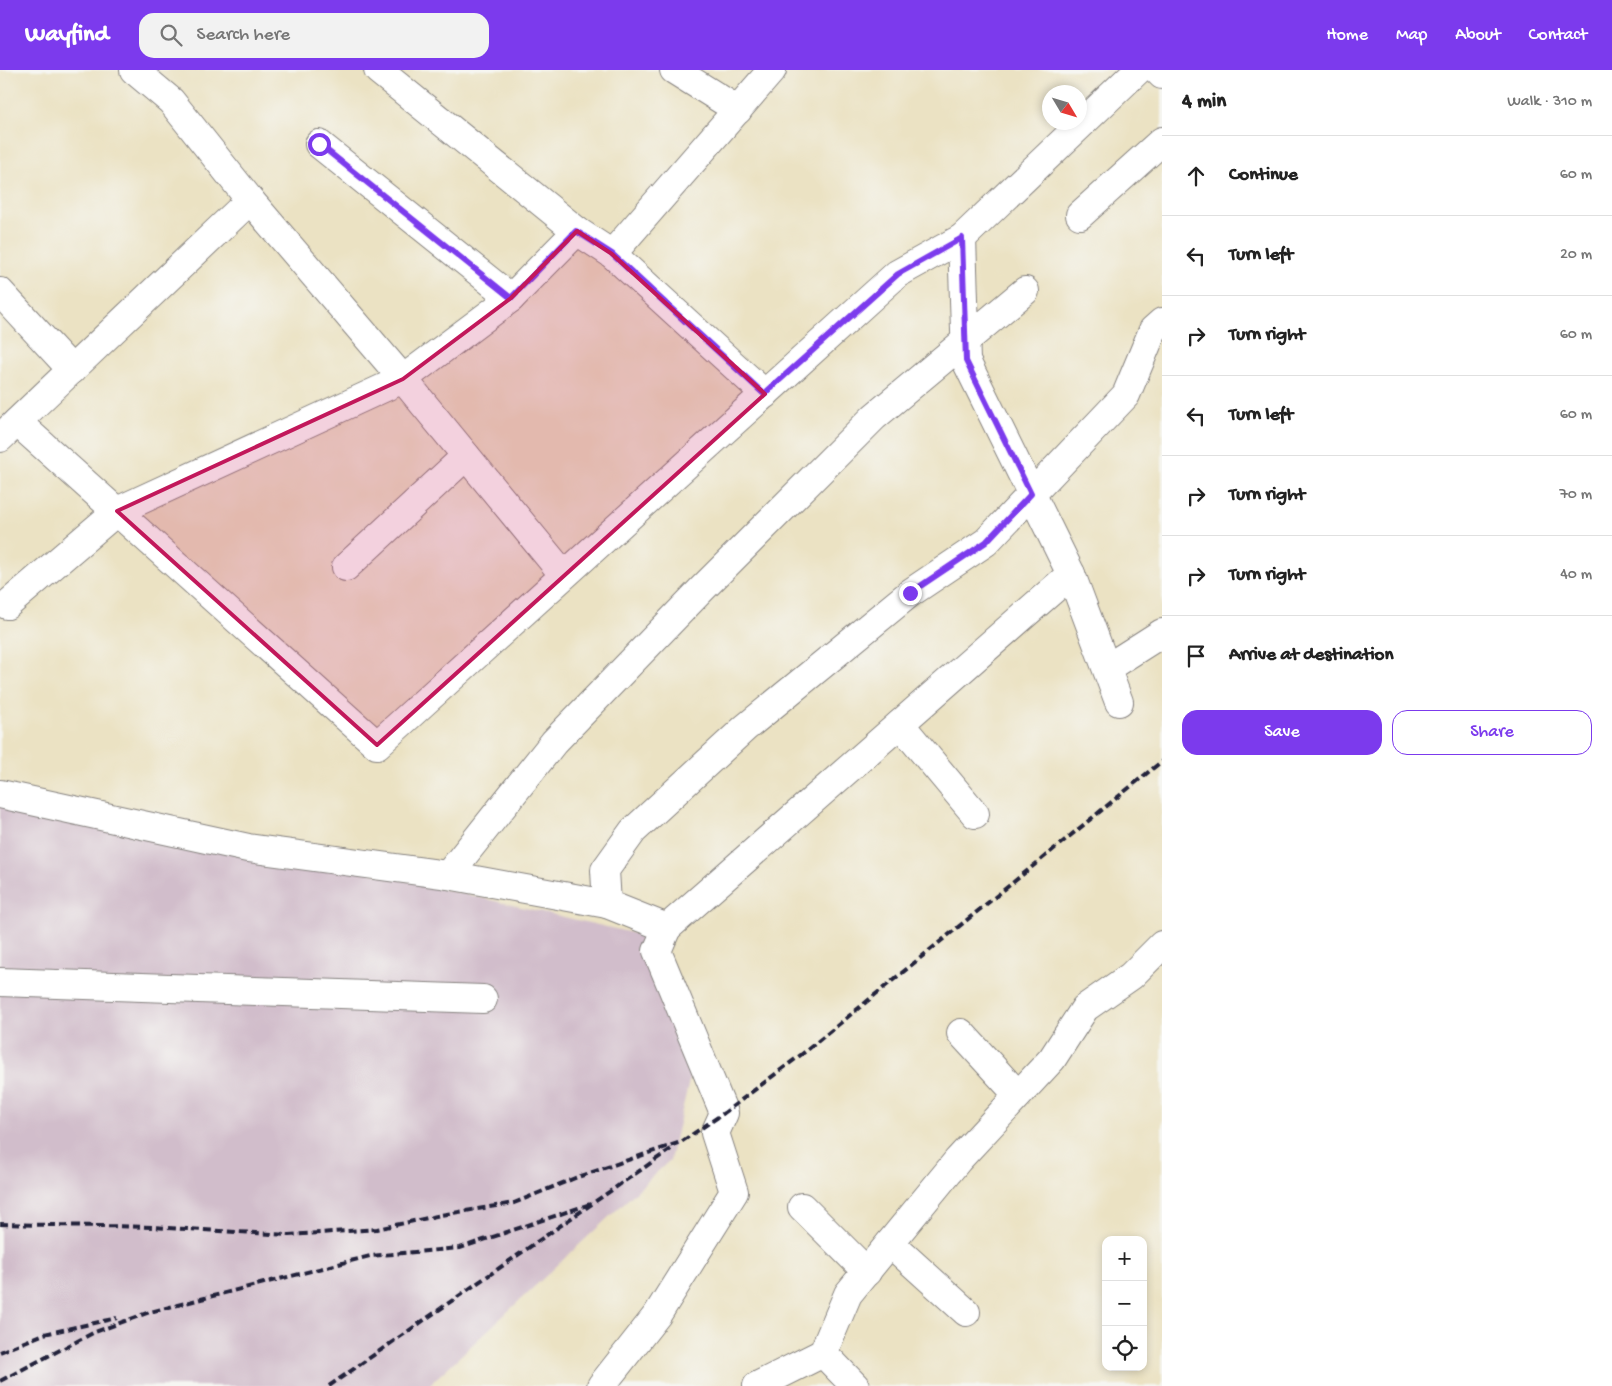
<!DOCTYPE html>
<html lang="en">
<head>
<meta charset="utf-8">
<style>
  :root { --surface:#fff; --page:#f2f2f2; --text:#222; --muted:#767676; --line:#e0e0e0; --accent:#7c3aed }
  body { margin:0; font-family:"Gochi Hand",sans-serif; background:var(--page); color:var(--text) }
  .controls { position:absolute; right:15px; bottom:15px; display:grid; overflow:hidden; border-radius:10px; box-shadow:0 2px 8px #0003 }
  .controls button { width:45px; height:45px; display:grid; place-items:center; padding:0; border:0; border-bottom:1px solid var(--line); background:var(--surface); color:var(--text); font:25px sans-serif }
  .compass { position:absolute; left:1042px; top:15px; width:45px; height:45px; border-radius:50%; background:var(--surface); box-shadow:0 2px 8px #0003; rotate:128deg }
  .stop { position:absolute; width:15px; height:15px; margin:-11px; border:4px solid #7c3aed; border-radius:50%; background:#fff }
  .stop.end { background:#7c3aed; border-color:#fff; box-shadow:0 1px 5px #0008 }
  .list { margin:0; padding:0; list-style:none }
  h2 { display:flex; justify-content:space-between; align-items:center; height:65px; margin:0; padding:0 20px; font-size:21px }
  h2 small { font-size:16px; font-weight:400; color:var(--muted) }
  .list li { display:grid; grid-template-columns:32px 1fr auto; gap:15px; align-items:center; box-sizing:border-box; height:80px; padding:0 20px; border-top:1px solid var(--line) }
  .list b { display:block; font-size:19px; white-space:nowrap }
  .list em { font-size:16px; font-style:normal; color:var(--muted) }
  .actions { display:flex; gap:10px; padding:15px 20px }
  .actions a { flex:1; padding:11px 0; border:1px solid var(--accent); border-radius:15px; text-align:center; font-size:18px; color:var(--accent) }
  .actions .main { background:var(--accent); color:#fff }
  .icon { flex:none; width:28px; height:28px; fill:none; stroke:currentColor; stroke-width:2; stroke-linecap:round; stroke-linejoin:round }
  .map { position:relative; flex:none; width:1162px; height:1316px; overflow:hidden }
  header { display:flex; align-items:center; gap:30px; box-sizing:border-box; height:70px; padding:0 25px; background:var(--accent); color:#fff }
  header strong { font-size:24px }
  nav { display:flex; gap:28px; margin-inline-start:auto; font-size:18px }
  .search { width:350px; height:45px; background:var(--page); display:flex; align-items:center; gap:12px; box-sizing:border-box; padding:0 18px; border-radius:15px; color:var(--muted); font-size:19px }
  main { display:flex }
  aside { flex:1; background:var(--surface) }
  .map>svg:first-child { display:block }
</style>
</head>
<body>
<header>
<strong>Wayfind</strong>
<div class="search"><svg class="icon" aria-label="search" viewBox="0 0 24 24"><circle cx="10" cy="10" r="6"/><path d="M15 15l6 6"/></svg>Search here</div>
<nav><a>Home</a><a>Map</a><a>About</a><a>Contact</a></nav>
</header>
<main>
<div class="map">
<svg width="1162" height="1316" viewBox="0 0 1162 1316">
  <rect width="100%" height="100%" fill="#f6f6f2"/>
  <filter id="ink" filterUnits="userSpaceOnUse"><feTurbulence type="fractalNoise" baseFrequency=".02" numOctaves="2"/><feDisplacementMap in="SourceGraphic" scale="10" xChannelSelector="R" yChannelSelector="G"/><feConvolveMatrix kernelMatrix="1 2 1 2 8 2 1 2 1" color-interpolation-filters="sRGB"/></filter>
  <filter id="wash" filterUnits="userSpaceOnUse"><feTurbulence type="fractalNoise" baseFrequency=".0096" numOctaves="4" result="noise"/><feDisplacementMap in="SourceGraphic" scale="20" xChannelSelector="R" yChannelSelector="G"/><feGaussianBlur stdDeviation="1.12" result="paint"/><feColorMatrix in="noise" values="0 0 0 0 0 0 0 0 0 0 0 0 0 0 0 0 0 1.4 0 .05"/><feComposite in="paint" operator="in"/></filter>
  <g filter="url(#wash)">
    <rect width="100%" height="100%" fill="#ebe2c3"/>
    <polygon fill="#d1bdcb" points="0,716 641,865 693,995 670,1090 428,1316 0,1316"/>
  </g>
  <g filter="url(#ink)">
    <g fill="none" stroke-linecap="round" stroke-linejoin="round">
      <defs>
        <g id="minor">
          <polyline points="378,0 577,161"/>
          <polyline points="674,0 738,40"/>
          <polyline points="1157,0 1162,5"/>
          <polyline points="319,74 511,228"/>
          <polyline points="1080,145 1162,71"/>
          <polyline points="962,168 966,291 1071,504 667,858 607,834 605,800 633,761 745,658 910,523 986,472 1126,325 1153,260 1162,252"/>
          <polyline points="612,184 772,0"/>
          <polyline points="0,222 72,300"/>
          <polyline points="17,352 377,675 897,204 962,168 1138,0"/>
          <polyline points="0,368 250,130 171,31 134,0"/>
          <polyline points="346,497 466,386"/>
          <polyline points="1071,504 1119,632"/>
          <polyline points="564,505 403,309 511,228 577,161 612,184 765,324"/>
          <polyline points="7,535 117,441 403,309 250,130"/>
          <polyline points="1107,598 1162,563"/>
          <polyline points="900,654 975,744"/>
          <polyline points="0,724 248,778 448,805"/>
          <polyline points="607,834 448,805 554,672 702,519 874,347 1025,221"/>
          <polyline points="0,912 483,929"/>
          <polyline points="961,963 1018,1025"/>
          <polyline points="802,1137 867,1202"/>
          <polyline points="890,1173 966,1242"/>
          <polyline points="823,1283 855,1316"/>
          <polyline points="601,1316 657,1245 734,1122 715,1063 724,1043 657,881 667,858"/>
          <polyline points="757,1316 823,1283 848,1224 958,1090 1052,989 1085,938 1131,906 1162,875"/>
        </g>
      </defs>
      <use href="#minor" stroke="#86827f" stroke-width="30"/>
      <use href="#minor" stroke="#fff" stroke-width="28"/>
      <g stroke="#22223b" stroke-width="4" stroke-dasharray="8 4" stroke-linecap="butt">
        <polyline points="0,1154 152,1157 289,1165 377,1159 441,1145 514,1133 575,1108 681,1072 724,1043 806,981 1162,691"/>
        <polyline points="0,1282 44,1264 117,1248"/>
        <polyline points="0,1311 95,1262 150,1242 370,1186 460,1178 593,1133"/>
        <polyline points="329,1316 671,1079"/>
      </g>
    </g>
  </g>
  <g fill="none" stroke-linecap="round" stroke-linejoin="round" filter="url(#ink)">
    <polyline stroke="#7c3aed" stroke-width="6" points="319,74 511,228 576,161 612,184 764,324 898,204 962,168 966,291 1031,424 986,472 910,523"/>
  </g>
  <path fill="#c2185b" fill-opacity="0.2" stroke="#c2185b" stroke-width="4" stroke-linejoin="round" d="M 577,161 L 612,184 L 765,324 L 377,675 L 117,441 L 403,309 L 511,228 Z"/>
</svg>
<div class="controls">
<button>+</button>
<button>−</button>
<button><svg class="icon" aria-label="locate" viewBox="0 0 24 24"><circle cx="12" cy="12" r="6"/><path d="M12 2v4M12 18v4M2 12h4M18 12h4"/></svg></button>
</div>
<svg class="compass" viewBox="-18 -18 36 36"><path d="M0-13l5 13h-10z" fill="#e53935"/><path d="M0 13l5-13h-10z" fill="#767676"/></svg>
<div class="stop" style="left:319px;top:74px"></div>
<div class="stop end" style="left:910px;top:523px"></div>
</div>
<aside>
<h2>4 min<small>Walk · 310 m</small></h2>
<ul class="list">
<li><svg class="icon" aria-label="ahead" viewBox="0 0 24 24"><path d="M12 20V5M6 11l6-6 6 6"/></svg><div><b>Continue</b></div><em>60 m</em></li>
<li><svg class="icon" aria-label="left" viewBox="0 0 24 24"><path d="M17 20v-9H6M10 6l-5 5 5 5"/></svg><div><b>Turn left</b></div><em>20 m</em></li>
<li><svg class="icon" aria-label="right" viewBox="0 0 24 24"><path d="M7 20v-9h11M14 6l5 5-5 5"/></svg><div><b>Turn right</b></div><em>60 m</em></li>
<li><svg class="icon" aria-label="left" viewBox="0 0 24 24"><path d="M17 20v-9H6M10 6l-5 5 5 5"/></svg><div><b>Turn left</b></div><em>60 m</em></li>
<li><svg class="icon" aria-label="right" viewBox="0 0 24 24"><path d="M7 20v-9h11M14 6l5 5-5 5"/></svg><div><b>Turn right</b></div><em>70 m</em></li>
<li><svg class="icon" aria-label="right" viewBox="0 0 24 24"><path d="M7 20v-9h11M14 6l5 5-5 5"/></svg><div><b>Turn right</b></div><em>40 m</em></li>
<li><svg class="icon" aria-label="arrive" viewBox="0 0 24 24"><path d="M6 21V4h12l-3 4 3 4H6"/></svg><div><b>Arrive at destination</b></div></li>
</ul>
<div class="actions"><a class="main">Save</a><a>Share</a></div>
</aside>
</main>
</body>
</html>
